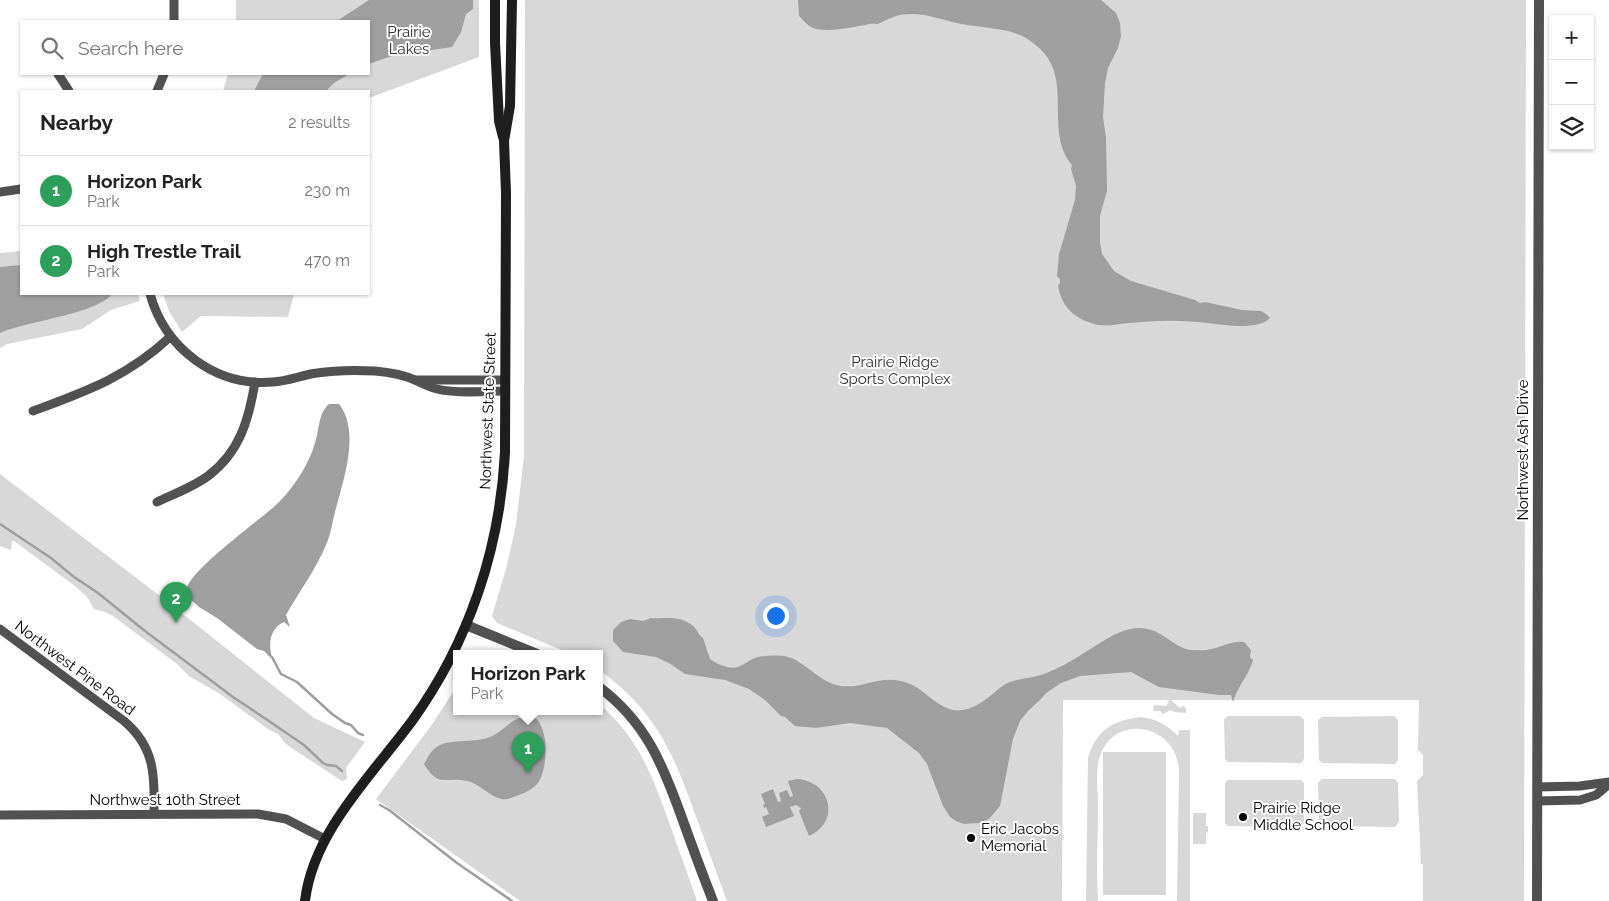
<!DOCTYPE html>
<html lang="en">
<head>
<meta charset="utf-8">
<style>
  :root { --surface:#fff; --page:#f6f6f6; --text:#222; --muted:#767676; --line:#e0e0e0; --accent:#d93025 }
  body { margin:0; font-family:Raleway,sans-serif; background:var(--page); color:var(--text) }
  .controls { position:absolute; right:15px; top:15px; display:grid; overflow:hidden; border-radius:0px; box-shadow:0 1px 4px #0004 }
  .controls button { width:45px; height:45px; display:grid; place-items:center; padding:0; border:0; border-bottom:1px solid var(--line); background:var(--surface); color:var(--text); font:25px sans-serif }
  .you { position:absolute; left:775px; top:615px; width:18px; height:18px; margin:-12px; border:4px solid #fff; border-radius:50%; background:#1a73e8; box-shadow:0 0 0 8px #1a73e833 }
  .badge { display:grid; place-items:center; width:32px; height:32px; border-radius:50%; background:var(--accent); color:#fff; font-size:16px; font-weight:700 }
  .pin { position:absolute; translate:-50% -41px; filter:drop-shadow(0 1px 2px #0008) }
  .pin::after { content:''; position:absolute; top:26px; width:18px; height:15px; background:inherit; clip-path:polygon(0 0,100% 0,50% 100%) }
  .popup { position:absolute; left:453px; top:650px; width:150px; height:65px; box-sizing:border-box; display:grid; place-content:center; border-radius:0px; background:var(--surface); filter:drop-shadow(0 1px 4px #0005); font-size:16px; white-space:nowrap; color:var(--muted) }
  .popup b { font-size:19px; color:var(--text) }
  .popup::after { content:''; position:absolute; left:50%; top:100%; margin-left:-10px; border:10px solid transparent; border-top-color:var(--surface) }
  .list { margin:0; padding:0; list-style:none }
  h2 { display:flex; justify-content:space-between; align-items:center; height:65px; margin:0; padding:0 20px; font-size:21px }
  h2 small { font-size:16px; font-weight:400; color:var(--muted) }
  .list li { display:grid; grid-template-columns:32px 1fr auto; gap:15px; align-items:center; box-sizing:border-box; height:70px; padding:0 20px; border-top:1px solid var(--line) }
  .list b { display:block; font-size:19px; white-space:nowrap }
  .list p { margin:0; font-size:16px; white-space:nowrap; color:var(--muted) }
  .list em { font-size:16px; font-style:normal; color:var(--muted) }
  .icon { flex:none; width:28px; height:28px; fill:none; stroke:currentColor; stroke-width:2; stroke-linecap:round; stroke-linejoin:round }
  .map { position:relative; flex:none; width:1609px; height:901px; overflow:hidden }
  .search { position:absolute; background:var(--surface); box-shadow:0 1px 4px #0004; left:20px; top:20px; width:350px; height:55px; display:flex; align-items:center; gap:12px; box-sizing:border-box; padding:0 18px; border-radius:0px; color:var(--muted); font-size:19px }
  .panel { position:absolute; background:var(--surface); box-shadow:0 1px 4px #0004; left:20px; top:90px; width:350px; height:205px; border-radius:0px }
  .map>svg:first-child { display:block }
</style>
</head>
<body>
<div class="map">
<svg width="1609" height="901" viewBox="0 0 1609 901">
  <rect width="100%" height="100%" fill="#fff"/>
  <g fill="#d8d8d8">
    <polygon points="236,0 479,0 479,57 369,98 369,91 223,91 228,74 369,74 369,21 236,21"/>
    <path d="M 525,0 L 1526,0 L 1524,901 L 1423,901 L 1423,864 L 1421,864 L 1417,781 L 1423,775 L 1423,755 L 1418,750 L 1419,700 L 1171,700 L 1180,708 L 1183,706 L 1186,708 L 1186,713 L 1174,712 L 1171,710 L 1163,714 L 1160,711 L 1154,711 L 1153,707 L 1155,705 L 1166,706 L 1169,700 L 1063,700 L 1062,901 L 727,901 C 716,872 706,843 695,814 C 673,752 655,710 599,670 L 599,654 L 571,654 L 497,623 L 492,616 L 506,569 L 516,525 L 524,456 Z"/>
    <polygon points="21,251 21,294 138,294 140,301 111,310 82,329 7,344 0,348 0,253"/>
    <polygon points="163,294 294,294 288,317 201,316 182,332 169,311"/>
    <polygon points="0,474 164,599 314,718 365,742 346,768 347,779 342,781 290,747 284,742 278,734 268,729 220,694 189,676 177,664 113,616 105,612 94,609 87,597 75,586 14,541 12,541 11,550 0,546"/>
    <path d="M 457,686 L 457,712 L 599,712 L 599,704 C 638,737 652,775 669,822 C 678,848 688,875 697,901 L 520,901 L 376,799 L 431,726 Z"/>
    <polygon points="1228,716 1300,716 1304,720 1304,759 1301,763 1228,762 1225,759 1224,719"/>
    <polygon points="1394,716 1398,720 1398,760 1395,764 1322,763 1319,760 1318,720 1322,717"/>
    <path d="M 1141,717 C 1157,719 1167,725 1178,736 L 1179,730 L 1190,730 L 1190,901 L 1177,901 L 1179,770 C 1176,723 1114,713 1100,756 C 1095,771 1098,790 1098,805 C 1098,837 1096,869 1098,901 L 1086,901 L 1088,757 C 1097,730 1113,720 1141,717 Z"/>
    <rect x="1103" y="752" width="63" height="143"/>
    <polygon points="1322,779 1395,779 1398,783 1399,822 1395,827 1322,826 1319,822 1318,783"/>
    <polygon points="1228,780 1301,780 1304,783 1304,823 1301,827 1228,826 1225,823 1225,783"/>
    <polygon points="1193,813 1206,813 1206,826 1208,826 1208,832 1206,833 1206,844 1193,844"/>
  </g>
  <g fill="#9f9f9f">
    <polygon points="369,0 473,0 473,9 466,14 461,32 452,47 412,53 403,52 369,64 369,21 337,21"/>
    <path d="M 798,0 L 1101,0 L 1116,13 L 1120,23 L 1121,36 L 1118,48 L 1108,68 L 1105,83 L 1103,117 L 1106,138 L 1107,191 L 1100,216 L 1100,242 L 1102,254 L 1114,271 L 1131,281 L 1195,300 L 1200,303 L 1205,302 L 1242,310 L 1261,311 L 1266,314 L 1270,318 C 1262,326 1247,326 1237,326 C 1218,325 1199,321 1179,321 C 1163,320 1146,322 1129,323 C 1116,324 1105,328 1091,323 C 1072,317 1061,305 1058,285 L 1060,283 L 1060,279 L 1057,276 L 1059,254 L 1075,200 L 1076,186 L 1071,169 L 1072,165 C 1045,133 1071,84 1044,53 C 1039,47 1028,38 1020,35 C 1005,28 974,27 957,23 C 942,20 928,14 912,14 C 897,14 893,17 880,23 C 877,25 873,23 869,24 C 856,27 826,33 813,28 C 809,27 803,20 799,16 Z"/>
    <polygon points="263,74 349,74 334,83 326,91 254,91"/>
    <path d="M 21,265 L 21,294 L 112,294 C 97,314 26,321 0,333 L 0,267 Z"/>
    <path d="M 329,404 L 339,404 C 361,432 343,481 335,512 C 332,523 331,534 326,545 C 316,569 299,592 286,615 L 290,627 L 284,622 C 270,628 268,644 272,657 L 271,658 L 264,651 L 257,649 L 217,618 L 199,607 L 187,596 C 187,595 187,589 187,588 C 191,569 260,520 277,504 C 292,490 308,466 314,446 C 320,431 317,415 329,404 Z"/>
    <path d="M 651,618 C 666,619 680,615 693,626 C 698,630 698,635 703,638 L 710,659 C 716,664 731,670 738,667 C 744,665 749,660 755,658 C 763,655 776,655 785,656 C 806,661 819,683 841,686 C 866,689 883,672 910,684 C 927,691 942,714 963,710 C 980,707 990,695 1004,685 C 1016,678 1031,679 1044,674 C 1057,669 1072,661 1084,653 C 1101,643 1118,629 1138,628 C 1162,627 1174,649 1192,650 C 1199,650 1205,651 1211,649 C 1222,647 1232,640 1244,642 L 1251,650 L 1250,657 L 1253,660 C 1249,675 1237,687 1233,702 L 1231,695 L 1219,695 L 1159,687 L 1131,672 L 1080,676 L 1061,683 L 1046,693 L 1042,698 L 1028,711 L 1020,721 L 1013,739 L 1000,806 L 989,819 L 979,823 L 964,824 L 956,821 L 950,817 L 943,806 L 927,764 L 919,753 L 887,728 L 850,723 L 816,728 L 795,726 L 785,717 L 781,716 L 765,700 L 749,689 L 725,680 L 685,674 L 669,663 L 656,657 L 623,652 L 613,641 L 613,630 L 621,622 L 630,619 L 643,621 Z"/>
    <path d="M 533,716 C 550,727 548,768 538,783 C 532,791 517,796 508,799 C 494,802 480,783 467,781 C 444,776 440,789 424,764 C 428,757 431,750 438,746 C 453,738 476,744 492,736 C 509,727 510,717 533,716 Z"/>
    <path d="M 797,779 C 831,781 841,822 809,836 L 799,811 L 801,808 L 796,805 L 790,807 L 794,816 L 766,827 L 762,817 L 769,814 L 766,807 L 764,808 L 763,805 L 765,804 L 761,794 L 773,789 L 778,802 L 781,801 L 779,793 L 787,790 L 790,797 L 793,796 L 788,781 Z"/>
  </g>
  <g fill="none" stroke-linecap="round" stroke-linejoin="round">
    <g stroke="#9f9f9f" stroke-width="2.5">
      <polyline points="0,524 51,558 74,577 98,593 145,631 233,697 263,717 304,745 323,763 327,765 336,766 342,771"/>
      <polyline points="272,657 281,674 297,682 332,714 345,723 351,725 358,733 363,735"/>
      <polyline points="380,805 389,810 457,863 512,901"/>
    </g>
    <g stroke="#515151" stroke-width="9">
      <polyline points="174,21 174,0"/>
      <polyline points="58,74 69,91"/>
      <polyline points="157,91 164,74"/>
      <polyline points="0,192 21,189"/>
      <path d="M 150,294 C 165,348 215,387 273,382 C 288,381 302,375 317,373 C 336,370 356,370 375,371 C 387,372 404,375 415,380 C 423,384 429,387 437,389 C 458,394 483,391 505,391"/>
      <polyline points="415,380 505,380"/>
      <path d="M 33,411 C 87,391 127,377 170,337"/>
      <path d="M 157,502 C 174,494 193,487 208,476 C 240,452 249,419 255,382"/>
      <path d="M 0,629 L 124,721 C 155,747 155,776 154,814"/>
      <polyline points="1537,787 1580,786 1609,782"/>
      <polyline points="1537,801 1580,800 1596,795 1609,784"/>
      <polyline points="0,815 258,814 286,819 325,839"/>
    </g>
    <g stroke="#515151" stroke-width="10">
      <polyline points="466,625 537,654"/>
      <path d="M 599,687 C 646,722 663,765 682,818 C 692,846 702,873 713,901"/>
      <polyline points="1537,901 1539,0"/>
    </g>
    <g stroke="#1e1e1e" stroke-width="10">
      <polyline points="495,0 495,43 499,121 503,137"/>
      <path d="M 305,901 C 313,832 372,775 412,721 C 469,642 500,549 505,452 L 506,193 L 504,141 L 510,106 L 512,0"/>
    </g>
  </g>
  <g fill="#000" stroke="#fff" stroke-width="2">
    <circle cx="1243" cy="817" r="5"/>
    <circle cx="971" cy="838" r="5"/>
  </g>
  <g text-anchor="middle" stroke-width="4" stroke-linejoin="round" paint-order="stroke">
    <g font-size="15" fill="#2f2f2f" stroke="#fff">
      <text x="409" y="37">Prairie<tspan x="409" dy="17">Lakes</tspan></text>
      <text x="895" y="367">Prairie Ridge<tspan x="895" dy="17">Sports Complex</tspan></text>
    </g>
    <g font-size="15" fill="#000" stroke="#fff">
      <text transform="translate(488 411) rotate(-88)" y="5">Northwest State Street</text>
      <text transform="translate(1523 450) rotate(-90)" y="5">Northwest Ash Drive</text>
      <text transform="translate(75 668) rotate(37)" y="5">Northwest Pine Road</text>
      <text x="165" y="805">Northwest 10th Street</text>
    </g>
    <g font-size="15" fill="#000" stroke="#fff" text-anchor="start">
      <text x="1253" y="813">Prairie Ridge<tspan x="1253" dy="17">Middle School</tspan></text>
      <text x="981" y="834">Eric Jacobs<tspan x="981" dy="17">Memorial</tspan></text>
    </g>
  </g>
</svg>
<div class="controls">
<button>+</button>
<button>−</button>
<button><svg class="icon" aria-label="layers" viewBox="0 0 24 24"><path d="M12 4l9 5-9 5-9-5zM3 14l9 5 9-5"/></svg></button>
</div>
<div class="you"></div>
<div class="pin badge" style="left:528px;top:773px;background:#2e9e5b">1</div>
<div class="popup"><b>Horizon Park</b>Park</div>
<div class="pin badge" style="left:176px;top:623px;background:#2e9e5b">2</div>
<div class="search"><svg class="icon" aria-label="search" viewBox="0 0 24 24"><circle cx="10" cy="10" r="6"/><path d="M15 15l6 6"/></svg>Search here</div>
<section class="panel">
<h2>Nearby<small>2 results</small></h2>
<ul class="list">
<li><span class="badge" style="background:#2e9e5b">1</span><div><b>Horizon Park</b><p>Park</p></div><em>230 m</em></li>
<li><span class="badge" style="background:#2e9e5b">2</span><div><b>High Trestle Trail</b><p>Park</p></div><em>470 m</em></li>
</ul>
</section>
</div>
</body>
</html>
